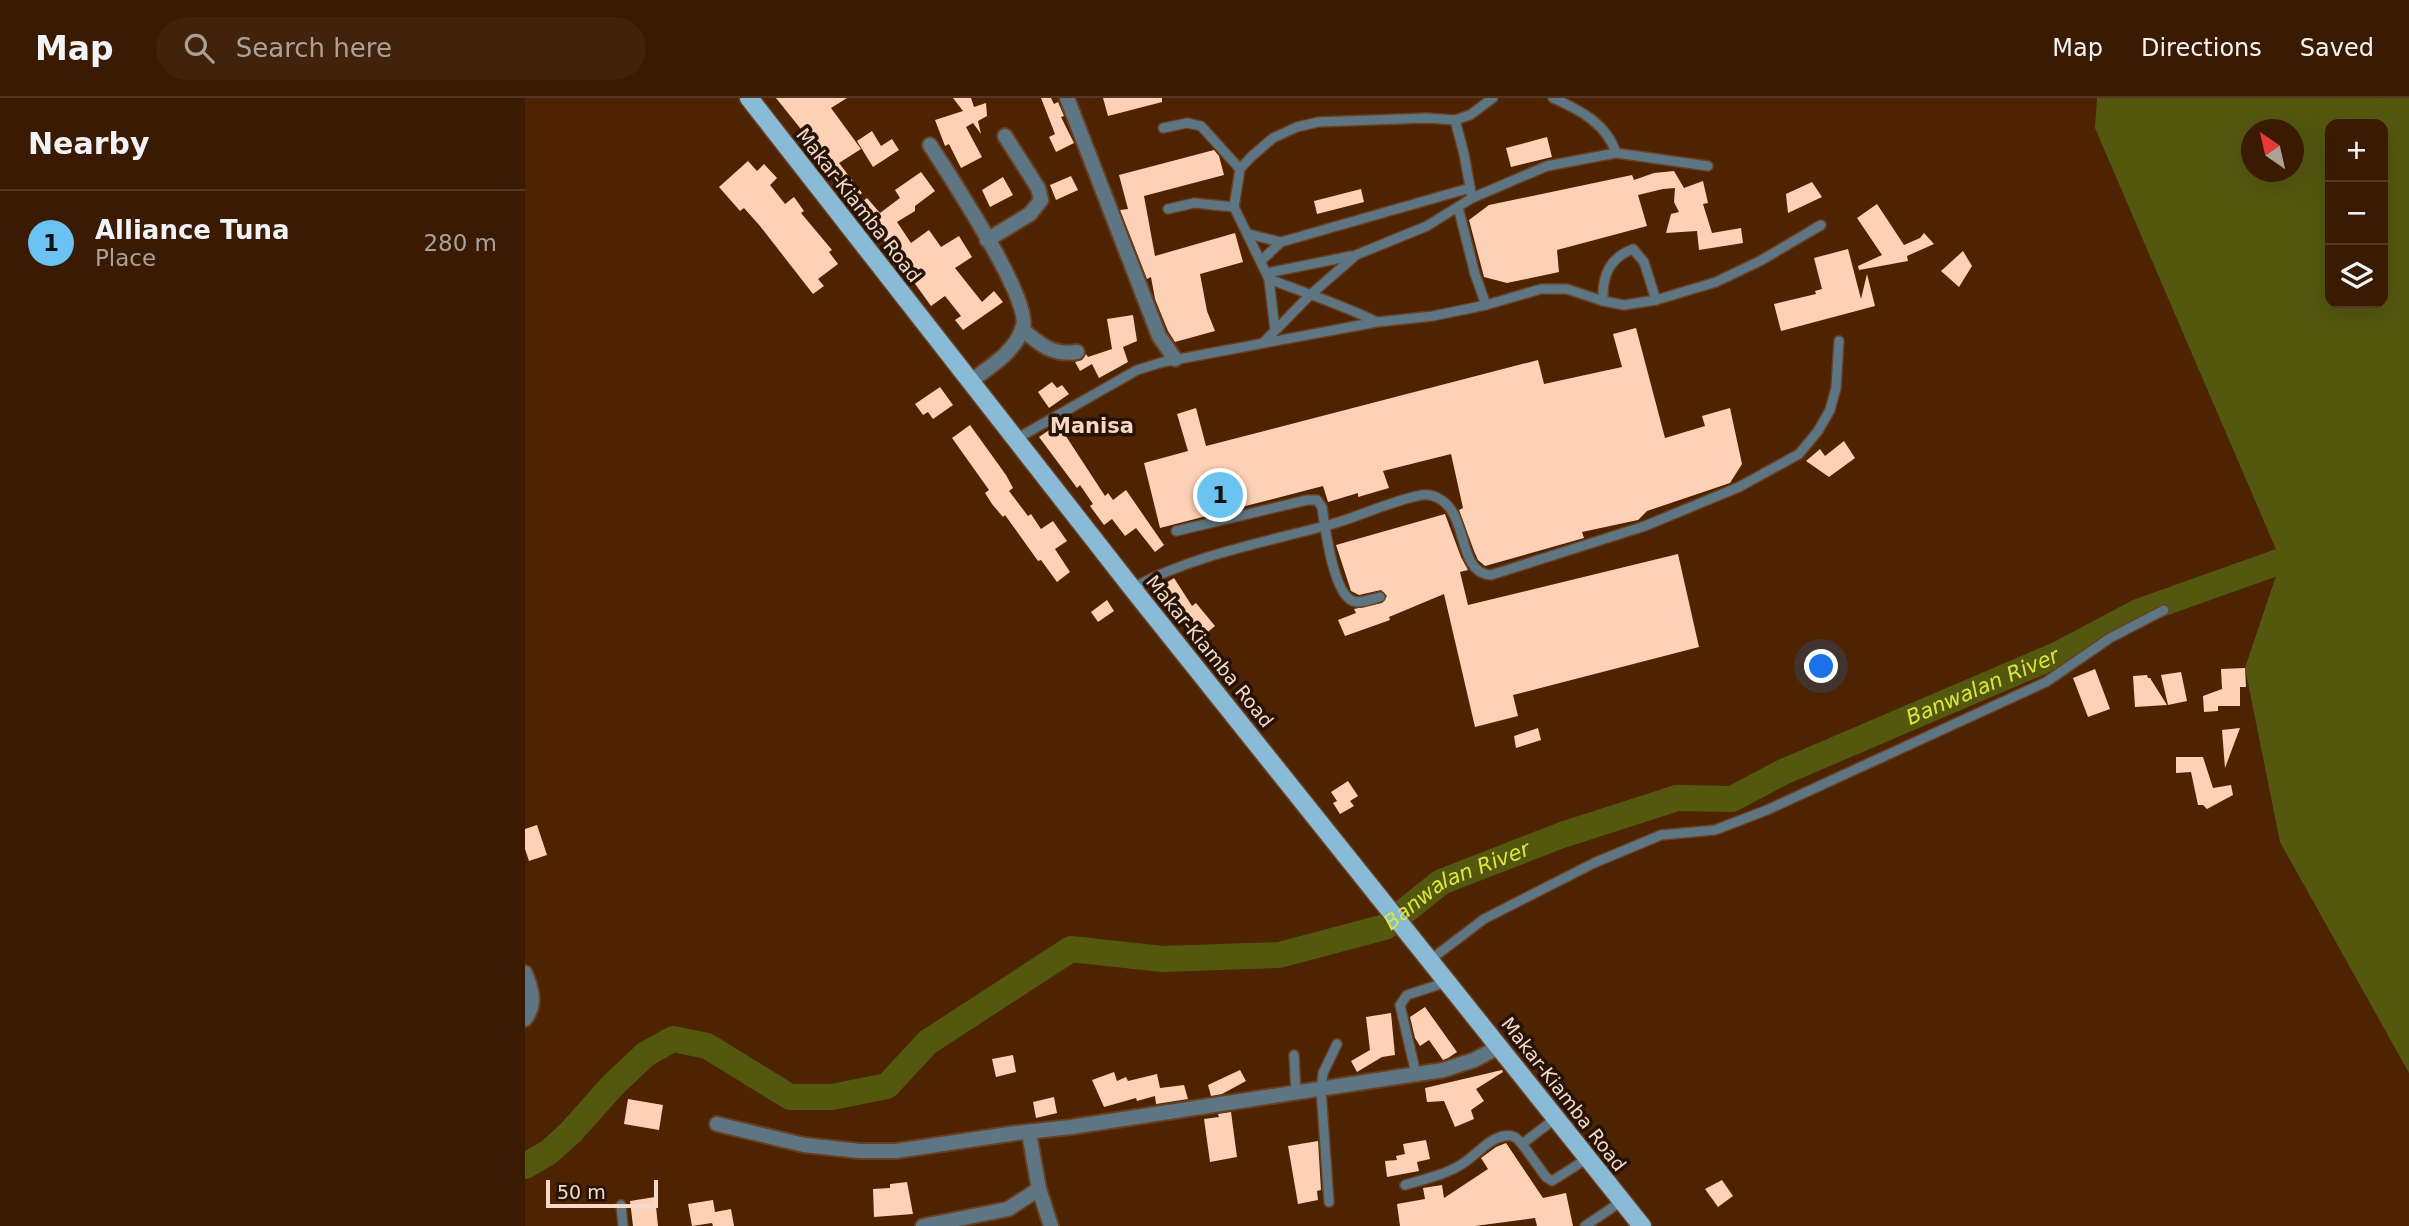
<!DOCTYPE html>
<html lang="en">
<head>
<meta charset="utf-8">
<style>
  :root { --surface:#3a1a01; --page:#41230b; --text:#f1f3f6; --muted:#aba199; --line:#543823; --accent:#6ac3f1 }
  body { margin:0; font-family:"DejaVu Sans",sans-serif; background:var(--page); color:var(--text) }
  .controls { position:absolute; right:21px; top:21px; display:grid; overflow:hidden; border-radius:14px; box-shadow:0 7px 28px #0002 }
  .controls button { width:63px; height:63px; display:grid; place-items:center; padding:0; border:0; border-bottom:2px solid var(--line); background:var(--surface); color:var(--text); font:35px sans-serif }
  .compass { position:absolute; left:1716px; top:21px; width:63px; height:63px; border-radius:50%; background:var(--surface); box-shadow:0 7px 28px #0002; rotate:326deg }
  .scale { position:absolute; left:21px; bottom:18px; width:112px; box-sizing:border-box; padding-left:7px; border:4px solid #f6dac9; border-top:0; font-size:19px; line-height:24px; white-space:nowrap; color:#f6dac9; -webkit-text-stroke:5px #261306; paint-order:stroke }
  .you { position:absolute; left:1297px; top:569px; width:24px; height:24px; margin:-18px; border:5px solid #fff; border-radius:50%; background:#1a73e8; box-shadow:0 0 0 10px #1a73e833 }
  .badge { display:grid; place-items:center; width:46px; height:46px; border-radius:50%; background:var(--accent); color:#111; font-size:23px; font-weight:700 }
  .pin { position:absolute; translate:-50% -50%; border:4px solid #fff; box-shadow:0 2px 7px #0006 }
  .list { margin:0; padding:0; list-style:none }
  h2 { display:flex; justify-content:space-between; align-items:center; height:91px; margin:0; padding:0 28px; font-size:30px }
  h2 small { font-size:23px; font-weight:400; color:var(--muted) }
  .list li { display:grid; grid-template-columns:46px 1fr auto; gap:21px; align-items:center; box-sizing:border-box; height:105px; padding:0 28px; border-top:2px solid var(--line) }
  .list b { display:block; font-size:26px; white-space:nowrap }
  .list p { margin:0; font-size:23px; white-space:nowrap; color:var(--muted) }
  .list em { font-size:23px; font-style:normal; color:var(--muted) }
  .icon { flex:none; width:38px; height:38px; fill:none; stroke:currentColor; stroke-width:2; stroke-linecap:round; stroke-linejoin:round }
  .map { position:relative; flex:none; width:1884px; height:1128px; overflow:hidden }
  header { display:flex; align-items:center; gap:42px; box-sizing:border-box; height:98px; padding:0 35px; background:var(--surface); border-bottom:2px solid var(--line) }
  header strong { font-size:33px }
  nav { display:flex; gap:38px; margin-inline-start:auto; font-size:24px }
  .search { width:490px; height:63px; background:var(--page); display:flex; align-items:center; gap:18px; box-sizing:border-box; padding:0 24px; border-radius:38px; color:var(--muted); font-size:26px }
  main { display:flex }
  aside { flex:1; background:var(--surface) }
  .map>svg:first-child { display:block }
</style>
</head>
<body>
<header>
<strong>Map</strong>
<div class="search"><svg class="icon" aria-label="search" viewBox="0 0 24 24"><circle cx="10" cy="10" r="6"/><path d="M15 15l6 6"/></svg>Search here</div>
<nav><a>Map</a><a>Directions</a><a>Saved</a></nav>
</header>
<main>
<aside>
<h2>Nearby<small></small></h2>
<ul class="list">
<li><span class="badge">1</span><div><b>Alliance Tuna</b><p>Place</p></div><em>280 m</em></li>
</ul>
</aside>
<div class="map">
<svg width="1884" height="1128" viewBox="0 0 1884 1128">
  <rect width="100%" height="100%" fill="#4d2301"/>
  <path fill="#54580f" fill-rule="evenodd" d="M 1572,0 L 1884,0 L 1884,975 L 1755,744 L 1720,570 L 1756,463 L 1570,30 ZM 1805,26 L 1858,26 L 1858,205 L 1805,205 ZM 1727,32 L 1769,32 L 1769,74 L 1727,74 Z"/>
  <g fill="none" stroke-linecap="round" stroke-linejoin="round">
    <path stroke="#54580f" stroke-width="26" id="s1" d="M 0,1068 L 24,1054 L 46,1034 L 88,987 L 121,956 L 148,941 L 182,948 L 265,999 L 307,999 L 362,988 L 403,944 L 546,851 L 637,861 L 754,857 L 860,829 L 916,784 L 1037,737 L 1152,700 L 1207,701 L 1258,674 L 1534,556 L 1613,514 L 1756,463"/>
  </g>
  <g fill="#fdd1b6">
    <polygon points="251,0 322,0 306,10 336,51 314,65 337,95 326,104 274,40 279,35"/>
    <polygon points="428,0 446,0 449,9 461,5 462,18 453,23 456,36 448,25 441,29 457,59 436,70 424,46 420,48 410,22 438,13"/>
    <polygon points="516,0 526,0 529,6 533,4 539,18 536,19 549,45 531,54 524,39 530,36"/>
    <polygon points="578,0 637,0 637,4 583,18"/>
    <polygon points="347,33 356,48 367,41 374,52 348,69 332,43"/>
    <polygon points="1022,39 1027,59 986,69 981,50"/>
    <polygon points="689,52 694,58 699,77 619,98 630,158 710,135 718,164 675,176 682,213 690,233 650,244 643,233 630,201 626,179 622,181 595,112 603,111 594,77"/>
    <polygon points="223,63 232,73 239,66 252,80 245,87 260,106 269,99 279,113 276,115 307,152 304,154 313,166 293,181 299,188 288,196 235,128 219,110 215,113 194,89"/>
    <polygon points="1149,73 1159,90 1178,83 1183,105 1178,106 1187,135 1216,130 1218,145 1174,152 1172,133 1141,135 1146,116 1154,114 1149,104 1150,90 1138,91 1113,97 1122,128 1032,152 1034,174 982,185 959,179 944,122 964,107 1107,77 1109,82 1129,75"/>
    <polygon points="396,74 410,93 390,108 390,113 372,124 386,145 404,132 416,149 434,138 447,159 430,170 457,204 469,193 478,204 438,232 430,222 436,218 420,198 406,208 358,141 355,143 341,125 345,122 333,107 342,100 355,115 375,100 370,92"/>
    <polygon points="546,78 553,92 531,102 525,87"/>
    <polygon points="478,79 488,97 465,109 457,92"/>
    <polygon points="1287,84 1297,99 1263,115 1261,96"/>
    <polygon points="836,91 839,104 792,116 789,103"/>
    <polygon points="1352,106 1379,147 1395,140 1399,135 1409,146 1382,158 1383,163 1334,172 1333,168 1357,157 1332,120"/>
    <polygon points="1323,151 1336,201 1342,176 1350,208 1256,233 1249,206 1291,196 1290,193 1297,191 1289,160"/>
    <polygon points="1438,153 1447,168 1434,189 1416,173"/>
    <polygon points="608,217 612,243 598,249 603,264 574,280 567,266 555,273 550,264 557,262 561,256 563,259 587,251 582,221"/>
    <polygon points="1111,230 1140,340 1180,328 1177,318 1205,310 1217,366 1205,385 1122,413 1113,422 1057,434 1059,440 960,468 953,462 949,453 934,412 938,410 926,356 858,373 864,390 833,399 833,395 803,404 798,388 635,430 619,365 663,353 652,316 671,310 681,348 1013,262 1019,286 1097,269 1088,236"/>
    <polygon points="527,284 532,290 537,287 544,296 524,310 513,294"/>
    <polygon points="415,289 428,307 408,321 403,314 398,317 390,306"/>
    <polygon points="533,326 580,398 583,395 588,402 601,392 639,447 630,454 611,430 600,438 587,421 579,427 565,408 568,406 555,387 552,390 514,339"/>
    <polygon points="445,327 481,377 488,390 484,393 503,418 506,416 516,431 528,423 542,443 530,451 545,474 532,484 516,462 513,463 480,417 478,419 467,406 460,395 464,392 427,340"/>
    <polygon points="1319,343 1330,360 1304,379 1281,363 1295,351 1300,358"/>
    <polygon points="920,416 936,459 943,472 935,474 943,507 1153,456 1174,549 988,597 993,618 950,629 919,496 864,519 865,522 820,538 813,522 831,515 829,511 857,505 862,498 856,492 834,497 826,493 811,447"/>
    <polygon points="649,480 667,508 671,505 690,528 678,538 662,517 658,520 646,502 642,505 633,490"/>
    <polygon points="582,502 589,513 573,524 566,514"/>
    <polygon points="1720,570 1721,589 1715,589 1715,608 1693,608 1693,613 1679,614 1678,598 1697,591 1696,571"/>
    <polygon points="1570,571 1585,611 1563,619 1548,580"/>
    <polygon points="1656,574 1662,603 1643,607 1636,577"/>
    <polygon points="1622,577 1623,580 1625,580 1642,607 1610,609 1608,578"/>
    <polygon points="1013,630 1016,642 991,650 989,638"/>
    <polygon points="1715,630 1700,670 1697,632"/>
    <polygon points="1651,659 1678,659 1688,690 1706,687 1708,697 1682,711 1678,707 1673,707 1666,674 1651,675"/>
    <polygon points="823,683 833,698 825,703 829,708 815,716 808,705 812,703 806,694"/>
    <polygon points="12,727 22,757 4,763 0,751 0,731"/>
    <polygon points="900,909 932,954 923,960 918,962 904,942 895,948 890,940 885,919"/>
    <polygon points="866,915 870,957 857,959 832,974 826,963 845,952 841,919"/>
    <polygon points="488,957 491,974 471,979 467,961"/>
    <polygon points="715,972 721,983 697,996 686,998 683,987"/>
    <polygon points="977,972 978,974 951,991 959,1003 946,1012 949,1021 930,1029 919,1003 902,1004 900,990"/>
    <polygon points="589,974 592,983 601,979 603,983 632,976 635,990 659,987 663,1001 631,1006 630,998 612,1003 611,1000 579,1009 567,982"/>
    <polygon points="529,999 532,1015 511,1020 508,1004"/>
    <polygon points="103,1001 138,1007 134,1032 99,1026"/>
    <polygon points="706,1014 712,1059 685,1064 679,1021 694,1019 693,1016"/>
    <polygon points="901,1042 905,1061 892,1064 894,1073 862,1079 860,1063 872,1062 871,1058 880,1056 878,1046"/>
    <polygon points="793,1043 796,1092 792,1093 793,1102 773,1106 763,1048"/>
    <polygon points="981,1045 1018,1100 1041,1095 1048,1128 1012,1128 1010,1120 950,1128 875,1128 872,1106 900,1101 898,1090 917,1087 919,1100 963,1071 956,1060 971,1049"/>
    <polygon points="1197,1082 1208,1098 1193,1109 1180,1091"/>
    <polygon points="382,1084 388,1116 349,1119 348,1091 365,1090 365,1086"/>
    <polygon points="130,1099 133,1128 108,1128 105,1103"/>
    <polygon points="188,1102 190,1114 206,1111 209,1128 188,1128 187,1125 167,1128 163,1106"/>
  </g>
  <g fill="none" stroke-linecap="round" stroke-linejoin="round">
    <defs>
      <g id="lane">
        <path d="M 1028,0 C 1055,12 1082,26 1091,55"/>
        <polyline points="930,22 945,17 968,0"/>
        <polyline points="638,30 662,25 676,28 715,71"/>
        <polyline points="933,109 950,176 961,207"/>
        <polyline points="643,111 669,105 709,109"/>
        <polyline points="723,136 756,144"/>
        <polyline points="736,163 756,144 945,90"/>
        <polyline points="742,175 826,158"/>
        <path d="M 744,181 C 780,195 818,207 852,224"/>
        <path d="M 1078,203 C 1077,178 1084,160 1108,151 L 1119,164 L 1131,202"/>
        <polyline points="750,232 744,181 709,109 715,71 726,59 748,40 772,29 793,24 902,20 930,22 939,56 947,100"/>
        <polyline points="739,244 784,198 831,157 902,128 947,100 1022,68 1091,55 1183,68"/>
        <polyline points="491,341 612,272 638,264 852,224 908,218 961,207 1016,191 1042,191 1078,203 1099,207 1131,202 1191,184 1235,163 1296,127"/>
        <path d="M 651,433 L 782,402 L 792,402 L 797,409 C 800,429 808,496 828,503 C 835,506 847,501 855,499"/>
        <path d="M 607,490 C 667,458 735,445 800,428 C 831,420 861,405 892,398 C 899,396 906,396 913,400 C 945,416 931,475 966,477 L 1120,428 L 1214,389 L 1274,356 L 1293,333 L 1305,312 L 1311,290 L 1314,243"/>
        <polyline points="905,862 959,821 1069,765 1136,737 1190,732 1242,712 1521,584 1585,540 1639,512"/>
        <polyline points="769,957 771,995"/>
        <polyline points="891,976 875,907 882,897 922,884"/>
        <polyline points="997,1046 1021,1079 1027,1083 1063,1060"/>
        <path d="M 880,1087 C 899,1081 920,1077 937,1066 C 951,1058 962,1041 979,1038 C 988,1036 992,1040 997,1046 L 1031,1020"/>
        <polyline points="804,1104 796,992 798,975 812,946"/>
        <polyline points="96,1107 98,1128"/>
        <polyline points="1060,1128 1097,1103"/>
      </g>
      <g id="street">
        <polyline points="542,0 634,238 650,261"/>
        <path d="M 405,47 C 424,77 506,200 498,229 C 490,254 466,268 446,283"/>
        <polyline points="462,142 505,116 516,102 513,90 480,38"/>
        <path d="M 497,231 C 514,246 528,258 552,254"/>
        <path d="M 0,875 C 7,892 11,906 0,921"/>
        <polyline points="192,1026 279,1047 335,1053 371,1053 491,1035 546,1029 918,972 949,962 974,949"/>
        <polyline points="504,1035 514,1091 526,1128"/>
        <polyline points="398,1128 483,1111 514,1091"/>
      </g>
      <polyline id="primary" points="224,0 607,490 1117,1128"/>
    </defs>
    <use href="#lane" stroke="#684021" stroke-width="12"/>
    <use href="#street" stroke="#684021" stroke-width="18"/>
    <use href="#primary" stroke="#684021" stroke-width="21"/>
    <use href="#lane" stroke="#5e7683" stroke-width="9"/>
    <use href="#street" stroke="#5e7683" stroke-width="14"/>
    <use href="#primary" stroke="#89bbd6" stroke-width="18"/>
  </g>
  <g text-anchor="middle" stroke-width="7" stroke-linejoin="round" paint-order="stroke">
    <g font-size="19" fill="#f6dac9" stroke="#261306">
      <text transform="translate(334 107) rotate(52)" y="7">Makar-Kiamba Road</text>
      <text transform="translate(685 553) rotate(51)" y="7">Makar-Kiamba Road</text>
      <text transform="translate(1039 996) rotate(52)" y="7">Makar-Kiamba Road</text>
    </g>
    <g font-size="21" font-weight="bold" fill="#f9d7c3" stroke="#261306">
      <text x="567" y="335">Manisa</text>
    </g>
    <g font-size="21" font-style="italic" fill="#dce73a" stroke="#261306">
      <text dy="7" stroke="none"><textPath href="#s1" startOffset="1628">Banwalan River</textPath></text>
      <text dy="7" stroke="none"><textPath href="#s1" startOffset="1060">Banwalan River</textPath></text>
    </g>
  </g>
</svg>
<div class="controls">
<button>+</button>
<button>−</button>
<button><svg class="icon" aria-label="layers" viewBox="0 0 24 24"><path d="M12 4l9 5-9 5-9-5zM3 14l9 5 9-5"/></svg></button>
</div>
<svg class="compass" viewBox="-18 -18 36 36"><path d="M0-13l5 13h-10z" fill="#e53935"/><path d="M0 13l5-13h-10z" fill="#aba199"/></svg>
<div class="scale">50 m</div>
<div class="you"></div>
<div class="pin badge" style="left:695px;top:397px">1</div>
</div>
</main>
</body>
</html>
